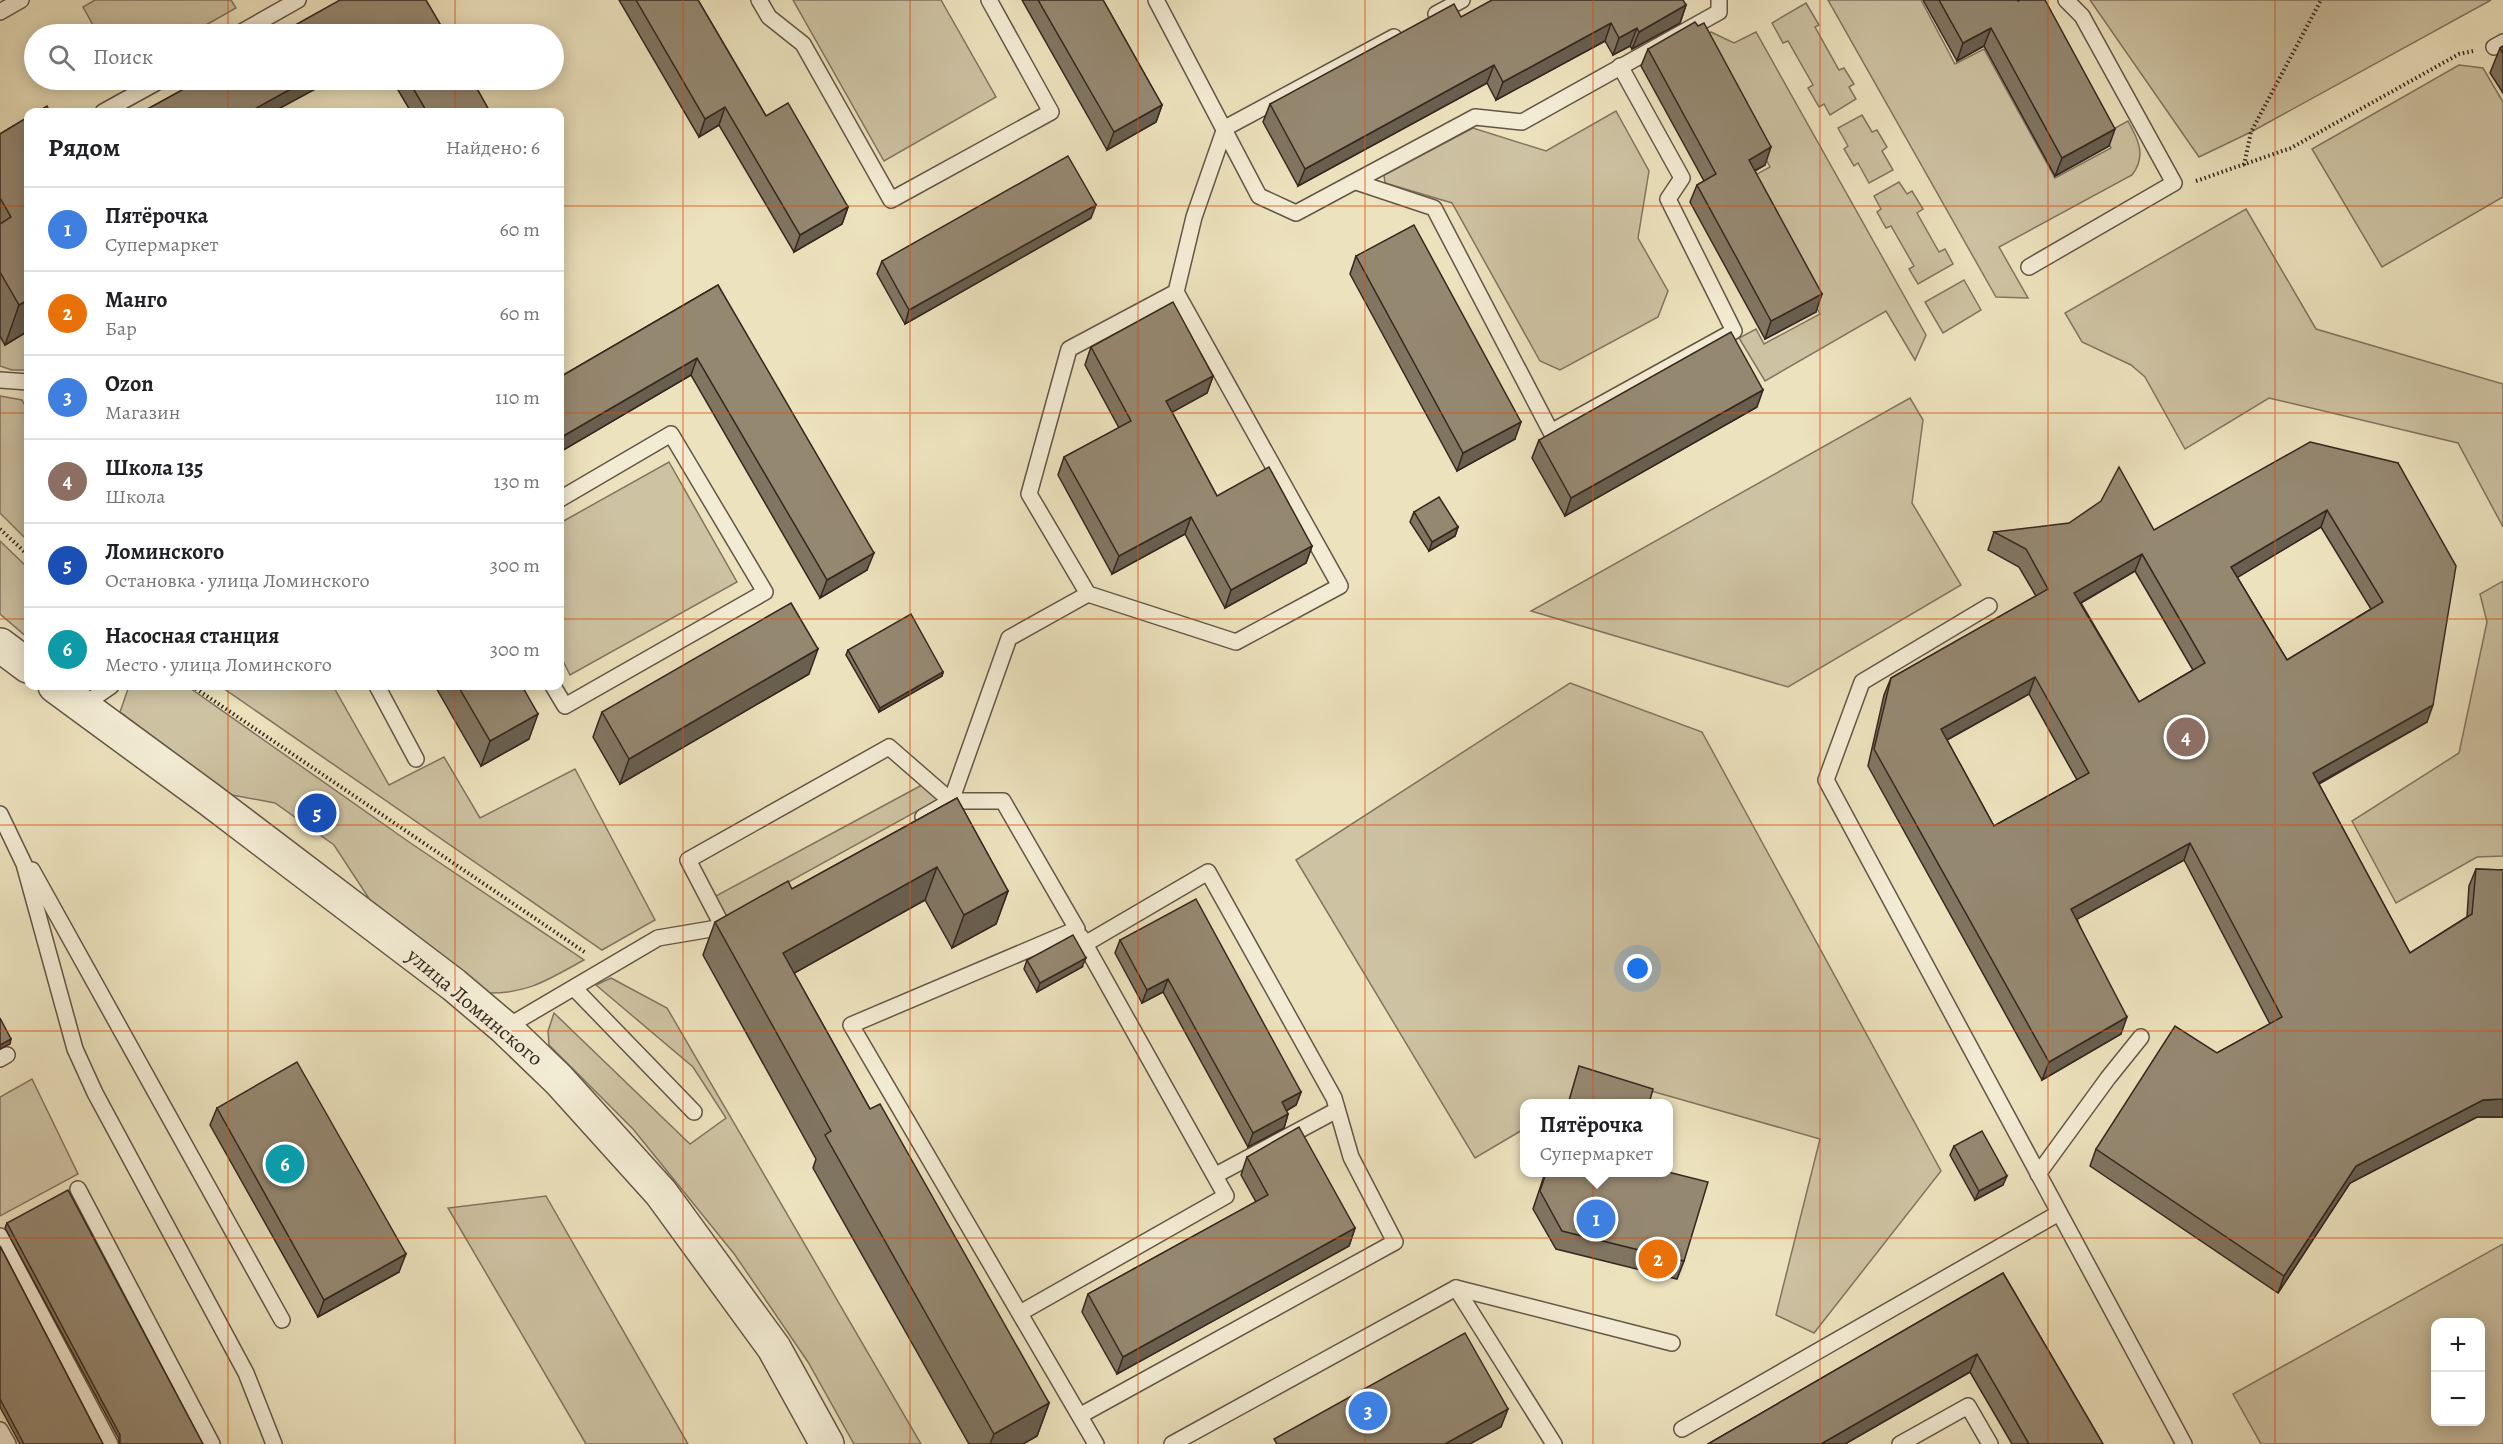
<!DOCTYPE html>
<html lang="ru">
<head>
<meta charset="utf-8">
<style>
  :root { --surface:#fff; --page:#f2f2f2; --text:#202124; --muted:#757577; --line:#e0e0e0; --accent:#8f2418 }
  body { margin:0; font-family:Alegreya,serif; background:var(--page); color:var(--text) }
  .controls { position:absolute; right:18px; bottom:18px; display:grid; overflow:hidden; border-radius:12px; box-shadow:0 3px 15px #0003 }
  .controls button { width:54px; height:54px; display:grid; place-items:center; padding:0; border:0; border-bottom:2px solid var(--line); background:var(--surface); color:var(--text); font:30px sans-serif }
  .you { position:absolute; left:1638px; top:969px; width:21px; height:21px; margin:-15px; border:4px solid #fff; border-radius:50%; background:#1a73e8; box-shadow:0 0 0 9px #1a73e833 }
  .badge { display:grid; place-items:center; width:39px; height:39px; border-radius:50%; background:var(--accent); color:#fff; font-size:20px; font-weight:700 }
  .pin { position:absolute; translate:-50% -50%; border:3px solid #fff; box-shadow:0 2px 6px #0006 }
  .popup { position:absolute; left:1520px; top:1099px; width:153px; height:78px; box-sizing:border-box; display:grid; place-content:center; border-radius:12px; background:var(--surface); filter:drop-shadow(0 2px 4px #0005); font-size:20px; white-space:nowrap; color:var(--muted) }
  .popup b { font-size:22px; color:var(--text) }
  .popup::after { content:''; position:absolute; left:50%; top:100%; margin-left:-12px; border:12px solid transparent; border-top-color:var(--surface) }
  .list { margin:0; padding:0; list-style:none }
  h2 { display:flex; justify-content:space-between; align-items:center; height:78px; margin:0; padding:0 24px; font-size:26px }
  h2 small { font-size:20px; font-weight:400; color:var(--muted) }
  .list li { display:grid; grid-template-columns:39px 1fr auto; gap:18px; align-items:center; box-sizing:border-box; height:84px; padding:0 24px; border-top:2px solid var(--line) }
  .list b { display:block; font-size:22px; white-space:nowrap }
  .list p { margin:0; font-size:20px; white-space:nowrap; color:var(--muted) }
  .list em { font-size:20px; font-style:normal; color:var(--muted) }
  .icon { flex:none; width:33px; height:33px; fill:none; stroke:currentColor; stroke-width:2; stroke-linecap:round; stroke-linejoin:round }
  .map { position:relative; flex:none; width:2503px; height:1444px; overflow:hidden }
  .search { position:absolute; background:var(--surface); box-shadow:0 3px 15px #0003; left:24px; top:24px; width:540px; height:66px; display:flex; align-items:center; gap:15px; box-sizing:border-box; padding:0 21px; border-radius:33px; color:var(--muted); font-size:22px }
  .panel { position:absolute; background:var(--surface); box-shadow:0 3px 15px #0003; left:24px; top:108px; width:540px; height:582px; border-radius:12px }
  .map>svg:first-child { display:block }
</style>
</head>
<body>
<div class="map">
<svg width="2503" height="1444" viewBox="0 0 2503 1444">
  <rect width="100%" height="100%" fill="#ece2bd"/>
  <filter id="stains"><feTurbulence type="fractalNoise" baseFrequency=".00333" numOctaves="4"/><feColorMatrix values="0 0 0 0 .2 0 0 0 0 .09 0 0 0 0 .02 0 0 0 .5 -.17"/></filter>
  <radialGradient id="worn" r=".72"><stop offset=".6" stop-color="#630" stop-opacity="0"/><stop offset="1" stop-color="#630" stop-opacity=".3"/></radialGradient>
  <g fill="#cdc2a2" stroke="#827460" stroke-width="1.5" fill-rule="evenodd">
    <polygon points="95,0 231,0 236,8 190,34 98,34 83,7"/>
    <polygon points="793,0 941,0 996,97 884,161"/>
    <path d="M 1828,0 L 1921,0 L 1955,64 L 1984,49 L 2055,178 L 2111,148 L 2104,134 L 2128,121 C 2138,139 2147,156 2132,175 L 1999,247 L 2028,298 L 1996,297 Z"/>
    <polygon points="2090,0 2491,0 2251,132 2199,157"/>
    <polygon points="1806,3 1819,25 1815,27 1839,70 1844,68 1854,84 1849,87 1856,99 1830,115 1824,104 1819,107 1808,88 1813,85 1788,41 1783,43 1772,23"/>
    <polygon points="1711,32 1734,43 1756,32 1926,335 1915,360 1886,311 1765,381 1739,338 1756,329 1764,344 1820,314 1748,179 1770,167 1699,38"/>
    <polygon points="2459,65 2483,68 2503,102 2503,197 2382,267 2312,149"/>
    <polygon points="1616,111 1649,171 1638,238 1668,291 1658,317 1560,370 1540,361 1452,203 1385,183 1384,175 1473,128 1546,151"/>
    <polygon points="1862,115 1872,132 1877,130 1887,147 1882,151 1893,170 1869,183 1858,163 1854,166 1844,149 1848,146 1838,128"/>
    <polygon points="1899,182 1907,194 1912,191 1923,209 1917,213 1939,252 1945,249 1953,264 1918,284 1909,269 1914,266 1891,226 1886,228 1877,212 1881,209 1874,196"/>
    <polygon points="2246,209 2316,329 2503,384 2503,527 2458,443 2269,398 2185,449 2145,377 2131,365 2082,342 2065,313"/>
    <polygon points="1964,280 1981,310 1943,333 1925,302"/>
    <polygon points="28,331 28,370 12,370 0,366 0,337 5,345"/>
    <polygon points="0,396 22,400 28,411 28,541 0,513"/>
    <polygon points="1910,398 1923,420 1912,503 1961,585 1788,687 1531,611"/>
    <polygon points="669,462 737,582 570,675 560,655 560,523"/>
    <polygon points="0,541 28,568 28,638 0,614"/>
    <polygon points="2503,581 2503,856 2477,857 2396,903 2352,821 2459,753 2487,622 2480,594"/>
    <polygon points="1570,683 1702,732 1941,1171 1814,1333 1776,1315 1820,1139 1609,1079 1568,1103 1524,1104 1524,1129 1475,1158 1296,860"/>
    <path d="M 129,686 L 187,686 L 409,842 L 584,960 C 549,979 528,994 487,993 L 370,900 L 334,845 L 275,803 L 232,795 L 120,712 Z"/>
    <polygon points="220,686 333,686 389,785 444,757 480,818 575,769 655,920 602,950"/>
    <polygon points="922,785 939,799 725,917 714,897"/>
    <polygon points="611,978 667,1008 921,1444 854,1444 808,1362 735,1255 633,1129 549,1045 548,1031 554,1013 690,1144 726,1118 693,1067 596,985"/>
    <polygon points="32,1079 78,1174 0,1216 0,1097"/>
    <polygon points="546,1196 688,1444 586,1444 448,1208"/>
    <path d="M 2503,1244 L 2503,1444 L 2261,1444 L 2233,1394 ZM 2436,1322 L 2480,1322 L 2480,1422 L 2436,1422 Z"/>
  </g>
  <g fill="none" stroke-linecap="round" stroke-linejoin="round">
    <defs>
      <g id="service">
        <polyline points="759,0 769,17 803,44 891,200 1051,112 989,0"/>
        <polyline points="1156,0 1259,196 1296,213 1475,117 1522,122 1719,12 1719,0"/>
        <polyline points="0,12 21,0"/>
        <polyline points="1436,14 1462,0"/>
        <polyline points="238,34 298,0"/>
        <polyline points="2494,47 2503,42"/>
        <polyline points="103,112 161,80"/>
        <polyline points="1356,182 1434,208 1551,432 1734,331 1668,199 1682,178 1620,66"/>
        <polyline points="2029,267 2174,183 2082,16 2066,0"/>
        <polyline points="1176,292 1069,349 1029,494 1088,594 1236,642 1340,586 1176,292 1194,217 1225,128 1394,37"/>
        <polyline points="0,380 28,382"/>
        <polyline points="1989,606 1862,682 1826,780 2184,1444"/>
        <polyline points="377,686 416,759"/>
        <polyline points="553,686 565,706 765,592 671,434 560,499"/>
        <polyline points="82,706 111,686"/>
        <polyline points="0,814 24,864 75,1049 95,1093 246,1373 274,1444"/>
        <polyline points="923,817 951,801 1003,801 1077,929 851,1025 1096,1444"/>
        <polyline points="32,870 282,1320"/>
        <polyline points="723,927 688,860 889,747 951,801 1009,638 1088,594"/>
        <polyline points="574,988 694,1112"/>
        <polyline points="505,1028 658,938 723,927 731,923"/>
        <polyline points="0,1059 7,1055"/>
        <polyline points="2038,1174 2108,1078 2141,1037"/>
        <polyline points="1216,1175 1337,1110"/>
        <polyline points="78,1189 212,1444"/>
        <polyline points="0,1236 110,1444"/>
        <polyline points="1456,1288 1554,1444"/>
        <polyline points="1020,1313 1226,1196 1081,937"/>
        <polyline points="1081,1415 1395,1242 1351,1157 1334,1098 1208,872 1085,944"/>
        <polyline points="1682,1429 2059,1213"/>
        <polyline points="0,1430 8,1444"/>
        <polyline points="1172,1444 1456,1288 1672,1343"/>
        <polyline points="1900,1444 1968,1406 1990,1444"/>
      </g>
      <g id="tertiary">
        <polyline points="0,645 28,666"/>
        <polyline points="55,686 209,799 454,985 505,1028 559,1080 661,1193 774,1348 827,1444"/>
      </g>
    </defs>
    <use href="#service" stroke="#645646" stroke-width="18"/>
    <use href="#tertiary" stroke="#645646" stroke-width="36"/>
    <g stroke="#36271f" stroke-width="4" stroke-dasharray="1.5 3" stroke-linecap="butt">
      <polyline points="2244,165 2251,132 2321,0"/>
      <polyline points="2196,181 2291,148 2459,54 2473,51"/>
      <polyline points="0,529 28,555"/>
      <polyline points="192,686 586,953"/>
    </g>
    <use href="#service" stroke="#f3ecd4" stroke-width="15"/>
    <use href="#tertiary" stroke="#f3ecd4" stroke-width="33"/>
  </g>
  <g fill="#807561" stroke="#36271f" stroke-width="1.5" fill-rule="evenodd">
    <polygon points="619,0 698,0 766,116 848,207 842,224 794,252 719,125 699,137"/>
    <polygon points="1022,0 1103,0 1162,105 1156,122 1107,150"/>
    <polygon points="1923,0 2017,0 2109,146 2055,176 1984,46 1957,61"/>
    <polygon points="1686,5 1680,23 1632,49 1630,46 1613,55 1605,41 1496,100 1487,83 1298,186 1263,122 1270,104 1461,17"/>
    <polygon points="2503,46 2503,93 2490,73 2500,48"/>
    <polygon points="1648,49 1765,165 1755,171 1816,312 1765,339 1690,202 1697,185 1704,181 1641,66"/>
    <polygon points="392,80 472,80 490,112 411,112"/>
    <polygon points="28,117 28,331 5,345 0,336 0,134"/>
    <polygon points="1091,218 905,324 877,274 882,261"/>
    <polygon points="1356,256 1515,439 1457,471 1350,274"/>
    <polygon points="718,285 867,570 820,598 691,375 560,452 560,377"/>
    <polygon points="1091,347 1213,376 1207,393 1172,412 1217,496 1312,546 1306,563 1225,608 1185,534 1112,574 1058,475 1064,457 1119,428 1085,365"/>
    <polygon points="1757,407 1565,516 1532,458 1539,440"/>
    <path d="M 2398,463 L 2427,722 L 2319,784 L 2410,953 L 2467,917 L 2469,886 L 2476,869 L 2503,870 L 2503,1117 L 2477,1117 L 2350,1183 L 2278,1293 L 2090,1166 L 2096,1149 L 2217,1053 L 2270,1024 L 2184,860 L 2077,919 L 2121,1034 L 2042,1080 L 1868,766 L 1884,695 L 1891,678 L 2036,596 L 2019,567 L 1988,550 L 1994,532 L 2154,530 ZM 2321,527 L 2371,609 L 2287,660 L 2237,577 ZM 2135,571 L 2193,670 L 2139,702 L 2081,603 ZM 2029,694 L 2077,780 L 1994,826 L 1947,740 Z"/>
    <polygon points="1414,512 1458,527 1455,536 1429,551 1410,522"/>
    <polygon points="848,650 943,672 942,676 879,712 846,655"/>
    <polygon points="809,674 620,784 593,737 602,712"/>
    <polygon points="435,686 522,686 529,739 481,766"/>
    <polygon points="957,798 1008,891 996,924 952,948 925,900 794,973 870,1109 1049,1403 1037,1436 1023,1444 969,1444 813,1168 816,1159 703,955 715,922 792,889"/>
    <polygon points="1120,940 1301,1092 1296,1105 1286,1111 1288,1114 1284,1128 1248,1147 1163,992 1142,1003 1115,953"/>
    <polygon points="1027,960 1082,967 1037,992 1024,969"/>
    <polygon points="217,1108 399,1272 318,1317 210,1125"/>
    <polygon points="1954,1146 2003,1185 1975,1200 1950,1155"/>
    <polygon points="1247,1157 1355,1228 1349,1246 1117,1374 1082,1312 1088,1294 1256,1202 1241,1175"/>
    <polygon points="1545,1173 1668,1173 1684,1261 1677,1279 1556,1249 1533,1209"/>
    <polygon points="7,1223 203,1444 119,1444 119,1439 5,1228"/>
    <polygon points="0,1246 103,1444 20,1444 0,1407"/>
    <polygon points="2003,1273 2103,1444 2012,1444 1970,1372 1845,1444 1708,1444"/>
  </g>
  <g fill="#685f4f" stroke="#36271f" stroke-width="1.5">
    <polygon points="1686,5 1680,23 1632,49 1639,32"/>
    <polygon points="1611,23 1605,41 1496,100 1503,82"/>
    <polygon points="1637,28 1630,46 1613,55 1619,38"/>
    <polygon points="1991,28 1984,46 1957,61 1963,43"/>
    <polygon points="1494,65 1487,83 1298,186 1305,169"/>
    <polygon points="307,80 332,80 273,112 249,112"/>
    <polygon points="1162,105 1156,122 1107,150 1114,132"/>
    <polygon points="725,107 719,125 699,137 705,119"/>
    <polygon points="2115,129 2109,146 2055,176 2062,158"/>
    <polygon points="1771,147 1765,165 1742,177 1749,160"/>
    <polygon points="1096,205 1091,218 905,324 909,310"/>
    <polygon points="848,207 842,224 794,252 800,235"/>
    <polygon points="1822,294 1816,312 1765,339 1771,321"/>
    <polygon points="28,300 28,331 5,345 19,305"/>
    <polygon points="697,358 691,375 560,452 560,438"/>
    <polygon points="1213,376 1207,393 1160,419 1166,401"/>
    <polygon points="1763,390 1757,407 1565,516 1571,498"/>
    <polygon points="1521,422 1515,439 1457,471 1463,453"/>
    <polygon points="2327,510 2321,527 2225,585 2231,567"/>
    <polygon points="1191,517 1185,534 1112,574 1119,556"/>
    <polygon points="1458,527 1455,536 1429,551 1432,542"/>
    <polygon points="1312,546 1306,563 1225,608 1231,590"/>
    <polygon points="874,553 867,570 820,598 827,580"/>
    <polygon points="2142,554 2135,571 2068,610 2074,593"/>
    <polygon points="818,649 809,674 620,784 629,759"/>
    <polygon points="943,672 942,676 879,712 880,708"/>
    <polygon points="2035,677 2029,694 1934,747 1941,729"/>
    <polygon points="2433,705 2427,722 2306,790 2313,773"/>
    <polygon points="538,714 529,739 481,766 490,741"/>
    <polygon points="2190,843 2184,860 2065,926 2071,909"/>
    <polygon points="937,867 925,900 771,986 783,953"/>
    <polygon points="1008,891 996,924 952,948 964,915"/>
    <polygon points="1086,958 1082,967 1037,992 1040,983"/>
    <polygon points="1168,979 1163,992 1142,1003 1147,990"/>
    <polygon points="2127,1017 2121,1034 2042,1080 2049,1062"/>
    <polygon points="11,1039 10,1044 0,1049 0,1045"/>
    <polygon points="1301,1092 1296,1105 1277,1116 1282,1102"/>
    <polygon points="2503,1099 2503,1117 2477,1117 2350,1183 2278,1293 2284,1276 2356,1166 2483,1100"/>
    <polygon points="1288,1114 1284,1128 1248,1147 1253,1133"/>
    <polygon points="2007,1176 2003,1185 1975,1200 1979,1191"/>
    <polygon points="1355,1228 1349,1246 1117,1374 1123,1357"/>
    <polygon points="406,1254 399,1272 318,1317 324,1300"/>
    <polygon points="1977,1354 1970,1372 1845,1444 1821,1444"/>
    <polygon points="1049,1403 1037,1436 1023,1444 990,1444 994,1434"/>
    <polygon points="1508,1409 1501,1427 1470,1444 1445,1444"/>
  </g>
  <g fill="#958871" stroke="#36271f" stroke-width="1.5" fill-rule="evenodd">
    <polygon points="340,0 426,0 446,34 279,34"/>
    <polygon points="636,0 698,0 766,116 788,103 848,207 800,235 725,107 705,119"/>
    <polygon points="1038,0 1103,0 1162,105 1114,132"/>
    <polygon points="1492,0 1683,0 1686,5 1639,32 1637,28 1619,38 1611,23 1503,82 1494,65 1305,169 1270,104 1454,4 1461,17"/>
    <polygon points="1939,0 2017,0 2018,1 2020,0 2045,0 2115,129 2062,158 1991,28 1963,43"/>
    <polygon points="1695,22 1698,26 1704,23 1771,147 1749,160 1822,294 1771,321 1697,185 1716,174 1648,49"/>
    <polygon points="2503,46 2503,54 2500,48"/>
    <polygon points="200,80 307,80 249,112 142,112"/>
    <polygon points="408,80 472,80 490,112 427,112"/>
    <polygon points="47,106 50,112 37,112"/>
    <polygon points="28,117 28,300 19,305 0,272 0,224 11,217 0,198 0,134"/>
    <polygon points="1068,156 1096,205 909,310 882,261"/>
    <polygon points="1414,225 1521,422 1463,453 1356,256"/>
    <polygon points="718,285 874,553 827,580 697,358 560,438 560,377"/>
    <polygon points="1173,302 1213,376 1166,401 1217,496 1269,467 1312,546 1231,590 1191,517 1119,556 1064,457 1131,421 1091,347"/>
    <polygon points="1731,332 1763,390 1571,498 1539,440"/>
    <path d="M 2310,442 L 2398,463 L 2456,566 L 2433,705 L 2313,773 L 2410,953 L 2472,914 L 2476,869 L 2503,870 L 2503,1099 L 2483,1100 L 2356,1166 L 2284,1276 L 2096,1149 L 2175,1026 L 2217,1053 L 2282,1017 L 2190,843 L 2071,909 L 2127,1017 L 2049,1062 L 1874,749 L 1891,678 L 2048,589 L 2026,549 L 1994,532 L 2069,523 L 2101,501 L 2119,467 L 2154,530 ZM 2327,510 L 2383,602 L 2287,660 L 2231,567 ZM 2142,554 L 2205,663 L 2139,702 L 2074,593 ZM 2035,677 L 2089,773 L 1994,826 L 1941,729 Z"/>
    <polygon points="1439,497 1458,527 1432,542 1414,512"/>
    <polygon points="791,603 818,649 629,759 602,712"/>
    <polygon points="911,614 943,672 880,708 848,650"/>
    <polygon points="458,686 522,686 538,714 490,741"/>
    <polygon points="957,798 1008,891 964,915 937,867 783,953 870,1109 880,1104 1049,1403 994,1434 825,1135 831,1131 715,922 788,881 792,889"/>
    <polygon points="1196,899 1301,1092 1282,1102 1288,1114 1253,1133 1168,979 1147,990 1120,940"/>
    <polygon points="1073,935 1086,958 1040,983 1027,960"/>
    <polygon points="0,1018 11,1039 0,1045"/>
    <polygon points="297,1062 406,1254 324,1300 217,1108"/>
    <polygon points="1579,1066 1653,1089 1649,1104 1568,1104"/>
    <polygon points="1299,1127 1355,1228 1123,1357 1088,1294 1268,1195 1247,1157"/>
    <polygon points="1982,1131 2007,1176 1979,1191 1954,1146"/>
    <polygon points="1668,1172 1708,1182 1684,1261 1562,1231 1540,1191 1546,1173"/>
    <polygon points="68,1190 203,1444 120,1444 120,1435 7,1223"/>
    <polygon points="0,1246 103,1444 24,1444 0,1399"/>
    <polygon points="2003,1273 2103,1444 2029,1444 1977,1354 1821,1444 1708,1444"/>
    <polygon points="1465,1333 1508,1409 1445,1444 1277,1444 1274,1439"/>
  </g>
  <path fill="none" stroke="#d6540e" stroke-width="1.5" stroke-opacity="0.55" d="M 228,0 L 228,34M 455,0 L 455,34M 683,0 L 683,1444M 910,0 L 910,1444M 1138,0 L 1138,1444M 1365,0 L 1365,1444M 1593,0 L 1593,1444M 1820,0 L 1820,1444M 2048,0 L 2048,1444M 2275,0 L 2275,1444M 228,80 L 228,112M 455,80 L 455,112M 0,206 L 28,206M 560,206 L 2503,206M 0,413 L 28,413M 560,413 L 2503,413M 0,619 L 28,619M 560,619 L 2503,619M 228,686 L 228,1444M 455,686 L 455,1444M 0,825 L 2503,825M 0,1031 L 2503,1031M 0,1238 L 2503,1238"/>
  <g text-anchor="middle" stroke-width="5" stroke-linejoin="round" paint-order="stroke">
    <g font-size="21" fill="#36271f" stroke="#f3ecd4">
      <text transform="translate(475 1007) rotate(40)" y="7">улица Ломинского</text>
    </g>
  </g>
  <rect width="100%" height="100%" filter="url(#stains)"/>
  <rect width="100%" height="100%" fill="url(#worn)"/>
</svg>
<div class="controls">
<button>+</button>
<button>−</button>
</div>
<div class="you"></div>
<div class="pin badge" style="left:1596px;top:1219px;background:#3f7fe0">1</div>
<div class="popup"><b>Пятёрочка</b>Супермаркет</div>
<div class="pin badge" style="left:1658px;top:1259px;background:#e8710a">2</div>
<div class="pin badge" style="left:1368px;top:1411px;background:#3f7fe0">3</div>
<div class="pin badge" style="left:2186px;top:737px;background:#8d6e63">4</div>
<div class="pin badge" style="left:317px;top:813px;background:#1a4fb4">5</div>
<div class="pin badge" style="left:285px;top:1164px;background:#0f9aa8">6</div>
<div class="search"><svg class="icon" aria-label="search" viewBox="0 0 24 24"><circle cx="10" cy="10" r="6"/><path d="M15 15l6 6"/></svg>Поиск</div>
<section class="panel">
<h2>Рядом<small>Найдено: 6</small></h2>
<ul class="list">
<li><span class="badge" style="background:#3f7fe0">1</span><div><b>Пятёрочка</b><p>Супермаркет</p></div><em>60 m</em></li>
<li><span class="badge" style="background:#e8710a">2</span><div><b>Манго</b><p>Бар</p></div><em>60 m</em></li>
<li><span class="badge" style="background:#3f7fe0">3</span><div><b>Ozon</b><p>Магазин</p></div><em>110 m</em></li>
<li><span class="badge" style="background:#8d6e63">4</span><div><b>Школа 135</b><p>Школа</p></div><em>130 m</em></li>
<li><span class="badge" style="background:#1a4fb4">5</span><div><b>Ломинского</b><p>Остановка · улица Ломинского</p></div><em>300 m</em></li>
<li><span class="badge" style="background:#0f9aa8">6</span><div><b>Насосная станция</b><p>Место · улица Ломинского</p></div><em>300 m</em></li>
</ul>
</section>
</div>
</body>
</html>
